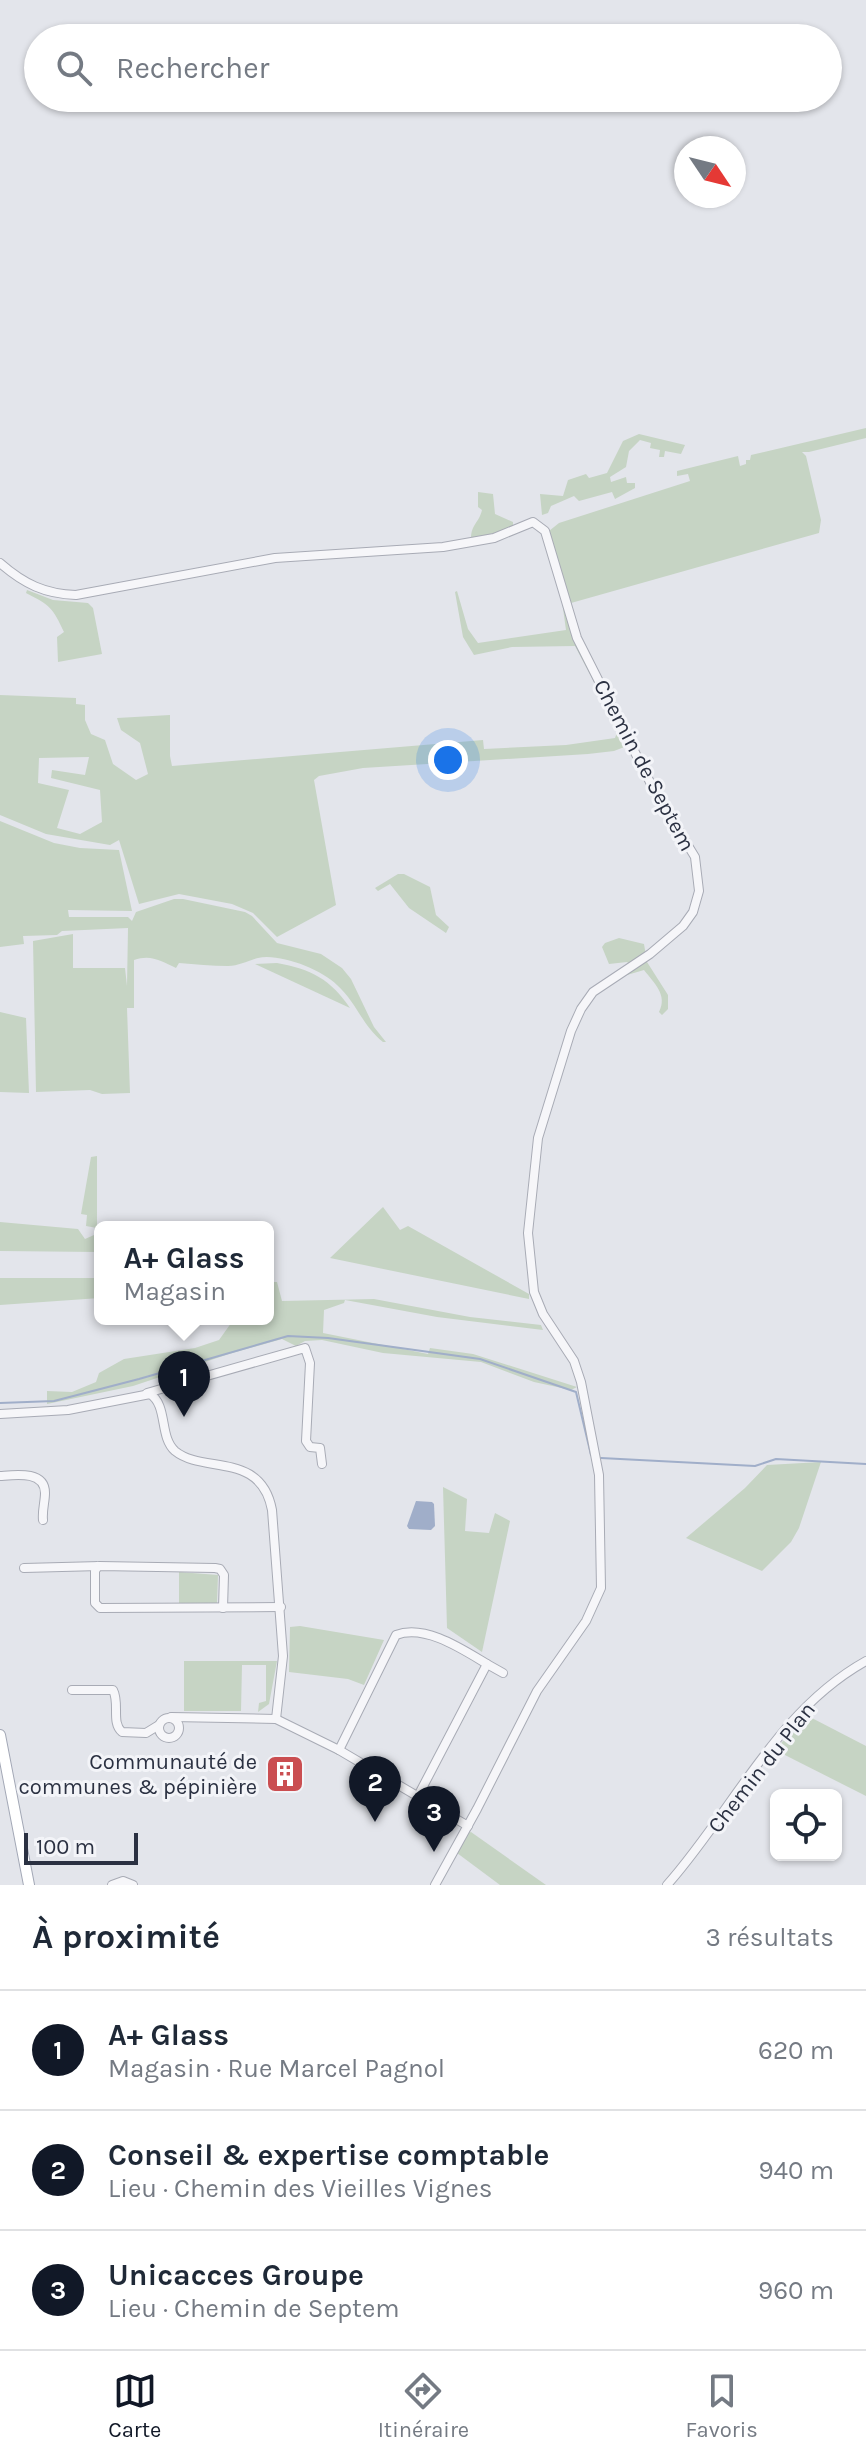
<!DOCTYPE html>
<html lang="fr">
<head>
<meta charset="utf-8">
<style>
  :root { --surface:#fff; --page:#f2f2f3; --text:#1f2937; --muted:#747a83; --line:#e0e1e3; --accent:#111827 }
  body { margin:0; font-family:Karla,sans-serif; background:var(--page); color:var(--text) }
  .controls { position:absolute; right:24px; bottom:24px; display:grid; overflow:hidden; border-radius:12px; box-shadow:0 2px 6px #0004 }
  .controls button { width:72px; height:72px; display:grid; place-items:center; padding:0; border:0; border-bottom:2px solid var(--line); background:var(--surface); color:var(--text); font:40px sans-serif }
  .compass { position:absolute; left:674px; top:136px; width:72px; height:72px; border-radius:50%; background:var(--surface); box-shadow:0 2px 6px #0004; rotate:125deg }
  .scale { position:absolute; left:24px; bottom:20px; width:114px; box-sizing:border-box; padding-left:8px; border:4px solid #2b3142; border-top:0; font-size:22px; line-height:28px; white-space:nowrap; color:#2b3142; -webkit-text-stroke:6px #f3f4f8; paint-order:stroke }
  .you { position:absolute; left:448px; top:760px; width:28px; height:28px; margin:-20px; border:6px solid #fff; border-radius:50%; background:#1a73e8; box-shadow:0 0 0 12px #1a73e833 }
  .badge { display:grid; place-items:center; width:52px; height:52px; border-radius:50%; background:var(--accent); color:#fff; font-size:26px; font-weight:700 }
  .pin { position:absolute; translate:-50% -66px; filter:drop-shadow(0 2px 4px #0008) }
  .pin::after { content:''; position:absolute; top:42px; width:28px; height:24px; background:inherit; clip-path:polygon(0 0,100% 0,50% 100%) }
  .popup { position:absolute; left:94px; top:1221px; width:180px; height:104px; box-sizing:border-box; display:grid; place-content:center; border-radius:12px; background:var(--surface); filter:drop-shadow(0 2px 6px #0005); font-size:26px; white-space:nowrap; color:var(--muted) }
  .popup b { font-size:30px; color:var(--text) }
  .popup::after { content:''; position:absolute; left:50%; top:100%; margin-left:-16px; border:16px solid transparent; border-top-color:var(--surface) }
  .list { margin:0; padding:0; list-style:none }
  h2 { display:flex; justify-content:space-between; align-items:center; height:104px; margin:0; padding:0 32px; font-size:34px }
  h2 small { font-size:26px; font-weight:400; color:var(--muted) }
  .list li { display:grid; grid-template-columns:52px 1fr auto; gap:24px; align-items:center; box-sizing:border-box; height:120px; padding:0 32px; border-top:2px solid var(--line) }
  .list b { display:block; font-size:30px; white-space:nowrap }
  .list p { margin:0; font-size:26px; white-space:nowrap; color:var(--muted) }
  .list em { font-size:26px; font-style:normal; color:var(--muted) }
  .icon { flex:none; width:44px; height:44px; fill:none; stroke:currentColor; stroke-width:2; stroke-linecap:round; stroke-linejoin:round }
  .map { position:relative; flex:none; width:866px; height:1885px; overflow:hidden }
  .search { position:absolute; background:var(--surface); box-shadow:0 2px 6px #0004; left:24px; right:24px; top:24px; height:88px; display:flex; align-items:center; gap:20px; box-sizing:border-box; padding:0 28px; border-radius:44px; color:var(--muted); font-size:30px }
  .sheet { height:464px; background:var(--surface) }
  nav { display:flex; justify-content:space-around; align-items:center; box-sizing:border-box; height:112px; border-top:2px solid var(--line); background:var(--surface); font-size:22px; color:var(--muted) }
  nav a { display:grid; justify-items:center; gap:4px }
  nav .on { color:var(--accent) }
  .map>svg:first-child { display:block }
</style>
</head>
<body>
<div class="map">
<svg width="866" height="1885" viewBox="0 0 866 1885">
  <rect width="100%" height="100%" fill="#e3e5eb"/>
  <g fill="#c6d4c4" fill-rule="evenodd">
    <polygon points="866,428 866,438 809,452 802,452 806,456 821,520 819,533 571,603 549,531 559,523 690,481 688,474 677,476 677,471 738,456 740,466 746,464 746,460 750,460 751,455"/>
    <polygon points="639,434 685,445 681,454 665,451 664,457 659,457 660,450 650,448 651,443 640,440 629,451 626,467 610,477 611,482 626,477 627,483 635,483 635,488 615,499 612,492 579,501 574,496 551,506 548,513 542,515 540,494 563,496 568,480 586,474 589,478 607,473 623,441"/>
    <path d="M 478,492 L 493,494 L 495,514 L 513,522 L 513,528 L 471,539 C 471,524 479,523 482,510 L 478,507 Z"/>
    <path d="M 27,590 L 53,600 L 88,603 L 93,608 L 102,654 L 58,662 L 57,637 L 64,632 C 53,608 50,605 26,593 Z"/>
    <path d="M 457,591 L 468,629 L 478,643 L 566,630 L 562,601 L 627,746 L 614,751 L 588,754 L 363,768 L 319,776 L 314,780 L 336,905 L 277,937 L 253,913 L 232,904 L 179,894 L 139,904 L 119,840 L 110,845 L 46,834 L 0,815 L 0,695 L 76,698 L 76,704 L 85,705 L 85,720 L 91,734 L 105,740 L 113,764 L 136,780 L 148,774 L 140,743 L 121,730 L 117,718 L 170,715 L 170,756 L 172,766 L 483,740 L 484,749 L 566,745 L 615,738 L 618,730 L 616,724 L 575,646 L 512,647 L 474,655 L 463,637 L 455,592 ZM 89,757 L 85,775 L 52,770 L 51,778 L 100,790 L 102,822 L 80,834 L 57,828 L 69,790 L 38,783 L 39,758 Z"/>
    <path d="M 0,821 L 54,843 L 80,848 L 119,850 L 132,911 L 68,910 L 69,917 L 128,917 L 132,921 L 136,912 L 174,899 L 183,899 L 245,912 L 252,916 L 277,943 L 321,954 L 342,968 L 351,979 L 374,1027 L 386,1042 L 383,1042 C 361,1024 357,1003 337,985 C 321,969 279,953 258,958 C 247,961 239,966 228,966 C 212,966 195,964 179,963 L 176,968 C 161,961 151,954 134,960 L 134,1008 L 127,1008 L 130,1093 L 102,1094 L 90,1090 L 36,1092 L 33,941 L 73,934 L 73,968 L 125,968 L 127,986 L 128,928 L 62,931 L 57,935 L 23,936 L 24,944 L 0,947 Z"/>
    <polygon points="398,874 404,874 430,887 436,915 449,927 446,933 409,908 390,884 378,891 375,888"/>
    <path d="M 619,938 L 644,944 L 647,962 L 668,995 L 668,1009 L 662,1015 L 659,1012 C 668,995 654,983 644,970 L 627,975 L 625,973 L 632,966 L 627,962 L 609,964 L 602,947 L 605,943 Z"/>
    <path d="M 277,963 C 311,969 330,979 350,1008 L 255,964 Z"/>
    <polygon points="0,1012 26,1018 29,1093 0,1092"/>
    <polygon points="97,1156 97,1228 86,1226 87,1215 81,1214 91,1157"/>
    <polygon points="383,1207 400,1230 408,1226 529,1294 529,1299 330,1258"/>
    <polygon points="0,1222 78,1229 85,1239 94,1235 97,1237 97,1252 0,1251"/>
    <polygon points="0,1278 100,1278 100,1298 0,1305"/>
    <polygon points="268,1282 277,1282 282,1301 374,1299 470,1317 541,1325 543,1330 437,1317 345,1300 344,1303 324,1310 323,1333 428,1354 430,1348 473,1354 577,1387 571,1390 534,1382 481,1362 383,1353 322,1340 305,1341 296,1346 282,1339 229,1354 133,1386 47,1404 47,1391 72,1392 96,1382 99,1373 124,1359 195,1348 219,1340 234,1319 268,1319"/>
    <polygon points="821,1462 799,1528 791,1542 762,1571 686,1538 745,1488 767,1465"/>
    <polygon points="443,1487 467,1499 465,1531 489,1533 495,1513 510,1521 482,1652 447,1628"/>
    <polygon points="179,1572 218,1575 217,1603 179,1604"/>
    <polygon points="300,1626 384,1640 364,1685 348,1679 289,1672 290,1627"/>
    <polygon points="184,1661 277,1661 269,1704 258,1712 259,1703 266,1701 266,1665 242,1665 241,1711 184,1711"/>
    <polygon points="806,1715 866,1746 866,1796 775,1750"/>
    <polygon points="471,1832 546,1885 500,1885 457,1853 468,1833"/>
  </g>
  <polygon fill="#a0aec9" points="416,1501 432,1502 434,1504 435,1526 431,1530 409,1529 407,1526"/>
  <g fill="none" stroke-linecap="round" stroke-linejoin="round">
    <g stroke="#a0aec9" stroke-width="2">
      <polyline points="0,1403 54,1401 139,1379 288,1336 328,1338 480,1359 576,1392 591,1455"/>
      <polyline points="601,1458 755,1466 776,1459 866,1464"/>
    </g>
    <defs>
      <g id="minor">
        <path d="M 0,563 C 24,584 45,594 76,595 L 275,558 L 443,547 L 494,538 L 533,522 L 545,531 L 577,638 L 654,790 L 695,857 L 699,891 L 693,912 L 683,926 L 650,954 L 593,992 L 581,1009 L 571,1031 L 538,1138 L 528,1233 L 534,1292 L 543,1314 L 574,1361 L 581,1382 L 599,1475 L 601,1588 L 586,1621 L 537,1691 L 477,1809 L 435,1885"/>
        <polyline points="147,1393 305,1348 310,1363 306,1441 310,1447 320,1448 322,1464"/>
        <path d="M 0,1414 L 68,1410 L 150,1394 C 168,1405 159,1437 175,1451 C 203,1474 261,1451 272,1510 L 283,1656 L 276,1719"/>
        <path d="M 0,1476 C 14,1475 45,1470 45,1493 C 45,1502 42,1510 43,1520"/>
        <polyline points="98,1566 95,1571 95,1603 100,1608 281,1607"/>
        <polyline points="24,1568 100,1566 215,1568 220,1569 224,1575 223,1608"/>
        <polyline points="487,1664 503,1673"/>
        <path d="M 72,1690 L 113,1690 C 120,1703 111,1723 122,1732 L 146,1733 L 159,1725"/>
        <polyline points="171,1717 276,1719 339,1750 468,1826"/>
        <circle cx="169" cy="1728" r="10"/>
        <path d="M 339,1750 L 396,1635 C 425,1624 462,1649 487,1664 L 418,1796"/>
        <polyline points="112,1885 123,1881 133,1885"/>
        <path d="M 667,1885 C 733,1811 776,1711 866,1661"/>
      </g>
      <polyline id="major" points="0,1735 29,1885"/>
    </defs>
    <use href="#minor" stroke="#a8abb5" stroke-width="10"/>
    <use href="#major" stroke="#a3a8b6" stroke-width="12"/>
    <use href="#minor" stroke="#f6f6f9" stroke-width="8"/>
    <use href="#major" stroke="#fff" stroke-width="10"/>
  </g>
  <defs>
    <symbol id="building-square" viewBox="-11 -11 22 22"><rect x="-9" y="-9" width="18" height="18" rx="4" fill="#ca4e51" stroke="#f3f4f8"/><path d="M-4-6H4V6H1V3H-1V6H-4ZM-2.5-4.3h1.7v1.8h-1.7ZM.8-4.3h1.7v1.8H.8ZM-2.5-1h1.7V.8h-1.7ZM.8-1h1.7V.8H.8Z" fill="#fff"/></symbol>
  </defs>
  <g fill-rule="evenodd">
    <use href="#building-square" x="263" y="1752" width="44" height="44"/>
  </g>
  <g text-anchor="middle" stroke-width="6" stroke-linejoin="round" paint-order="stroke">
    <g font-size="22" fill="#2b3142" stroke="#f3f4f8">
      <text transform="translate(645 765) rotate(62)" y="8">Chemin de Septem</text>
      <text transform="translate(761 1767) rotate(-52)" y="8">Chemin du Plan</text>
    </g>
    <g font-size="22" fill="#2b3142" stroke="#f3f4f8" text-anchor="end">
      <text x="257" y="1769">Communauté de<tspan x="257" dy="25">communes &amp; pépinière</tspan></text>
    </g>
  </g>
</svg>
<div class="controls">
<button><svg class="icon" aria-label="locate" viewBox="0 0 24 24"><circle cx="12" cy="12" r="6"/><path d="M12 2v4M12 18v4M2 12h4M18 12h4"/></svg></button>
</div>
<svg class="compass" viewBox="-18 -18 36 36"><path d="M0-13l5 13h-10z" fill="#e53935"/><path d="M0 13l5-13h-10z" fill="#747a83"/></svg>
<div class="scale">100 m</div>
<div class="you"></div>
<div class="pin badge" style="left:184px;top:1417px">1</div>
<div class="popup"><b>A+ Glass</b>Magasin</div>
<div class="pin badge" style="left:375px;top:1822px">2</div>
<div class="pin badge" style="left:434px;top:1852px">3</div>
<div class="search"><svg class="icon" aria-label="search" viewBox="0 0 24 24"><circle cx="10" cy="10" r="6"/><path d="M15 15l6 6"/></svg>Rechercher</div>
</div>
<section class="sheet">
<h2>À proximité<small>3 résultats</small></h2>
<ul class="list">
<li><span class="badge">1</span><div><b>A+ Glass</b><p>Magasin · Rue Marcel Pagnol</p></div><em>620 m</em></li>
<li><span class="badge">2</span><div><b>Conseil &amp; expertise comptable</b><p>Lieu · Chemin des Vieilles Vignes</p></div><em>940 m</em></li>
<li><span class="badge">3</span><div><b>Unicacces Groupe</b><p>Lieu · Chemin de Septem</p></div><em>960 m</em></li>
</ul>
</section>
<nav>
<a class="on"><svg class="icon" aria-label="map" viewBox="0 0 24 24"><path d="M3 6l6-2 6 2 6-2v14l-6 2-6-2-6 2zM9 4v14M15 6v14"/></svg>Carte</a>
<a><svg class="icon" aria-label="directions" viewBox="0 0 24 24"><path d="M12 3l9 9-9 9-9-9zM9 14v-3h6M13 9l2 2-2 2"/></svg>Itinéraire</a>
<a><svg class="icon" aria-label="saved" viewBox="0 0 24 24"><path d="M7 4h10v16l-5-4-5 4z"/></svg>Favoris</a>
</nav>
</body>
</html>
